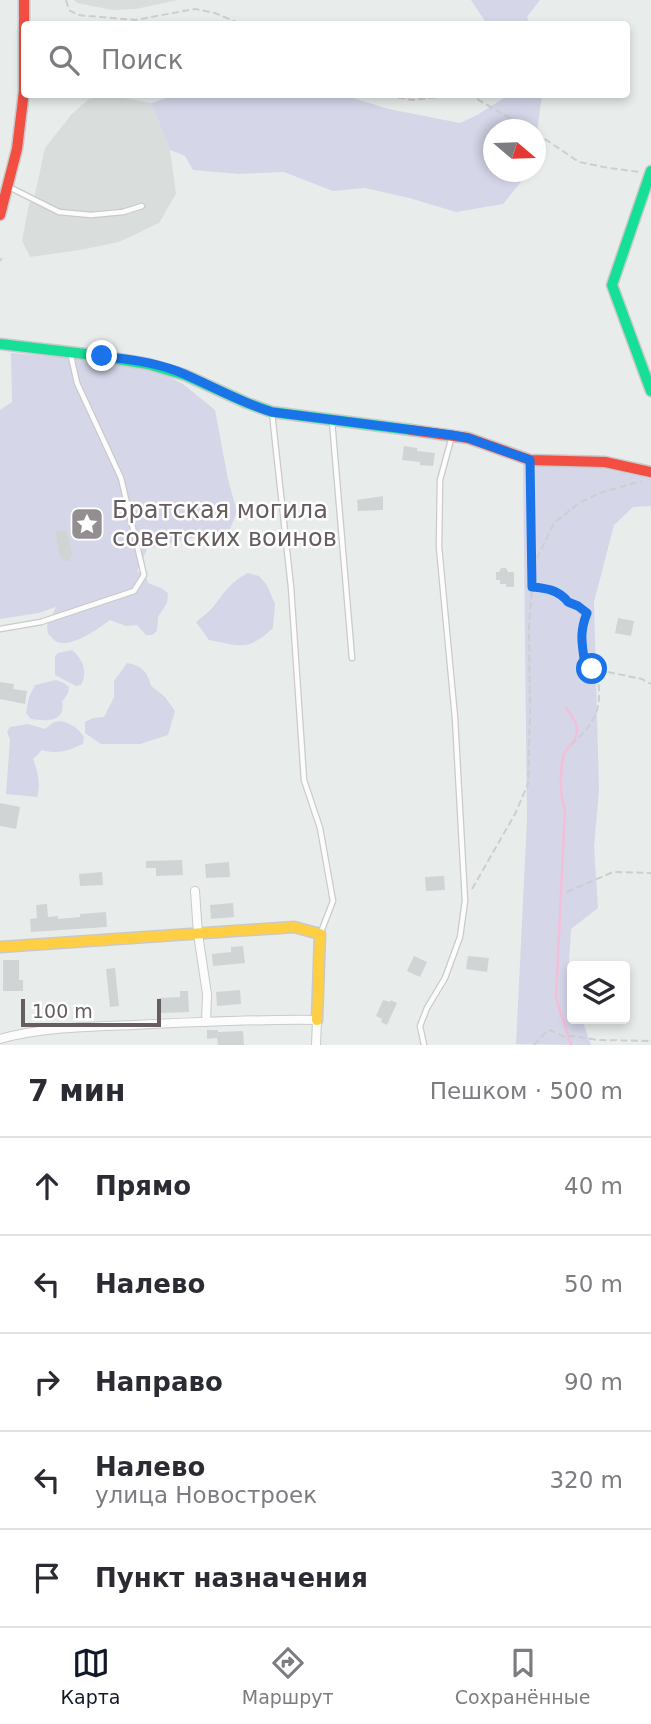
<!DOCTYPE html>
<html lang="ru">
<head>
<meta charset="utf-8">
<style>
  :root { --surface:#fff; --page:#f7f7f7; --text:#2b2b33; --muted:#7c7c81; --line:#e1e1e2; --accent:#111827 }
  body { margin:0; font-family:"DejaVu Sans",sans-serif; background:var(--page); color:var(--text) }
  .controls { position:absolute; right:21px; bottom:21px; display:grid; overflow:hidden; border-radius:7px; box-shadow:0 4px 10px #0003 }
  .controls button { width:63px; height:63px; display:grid; place-items:center; padding:0; border:0; border-bottom:2px solid var(--line); background:var(--surface); color:var(--text); font:35px sans-serif }
  .compass { position:absolute; left:483px; top:119px; width:63px; height:63px; border-radius:50%; background:var(--surface); box-shadow:0 4px 10px #0003; rotate:109deg }
  .scale { position:absolute; left:21px; bottom:18px; width:140px; box-sizing:border-box; padding-left:7px; border:4px solid #655d60; border-top:0; font-size:19px; line-height:24px; white-space:nowrap; color:#655d60; -webkit-text-stroke:5px #fff; paint-order:stroke }
  .stop { position:absolute; width:21px; height:21px; margin:-16px; border:5px solid #1a73e8; border-radius:50%; background:#fff }
  .stop.end { background:#1a73e8; border-color:#fff; box-shadow:0 2px 7px #0008 }
  .list { margin:0; padding:0; list-style:none }
  h2 { display:flex; justify-content:space-between; align-items:center; height:91px; margin:0; padding:0 28px; font-size:30px }
  h2 small { font-size:23px; font-weight:400; color:var(--muted) }
  .list li { display:grid; grid-template-columns:46px 1fr auto; gap:21px; align-items:center; box-sizing:border-box; height:98px; padding:0 28px; border-top:2px solid var(--line) }
  .list b { display:block; font-size:26px; white-space:nowrap }
  .list p { margin:0; font-size:23px; white-space:nowrap; color:var(--muted) }
  .list em { font-size:23px; font-style:normal; color:var(--muted) }
  .icon { flex:none; width:38px; height:38px; fill:none; stroke:currentColor; stroke-width:2; stroke-linecap:round; stroke-linejoin:round }
  .map { position:relative; flex:none; width:651px; height:1045px; overflow:hidden }
  .search { position:absolute; background:var(--surface); box-shadow:0 4px 10px #0003; left:21px; right:21px; top:21px; height:77px; display:flex; align-items:center; gap:18px; box-sizing:border-box; padding:0 24px; border-radius:7px; color:var(--muted); font-size:26px }
  .sheet { height:581px; background:var(--surface) }
  nav { display:flex; justify-content:space-around; align-items:center; box-sizing:border-box; height:98px; border-top:2px solid var(--line); background:var(--surface); font-size:19px; color:var(--muted) }
  nav a { display:grid; justify-items:center; gap:4px }
  nav .on { color:var(--accent) }
  .map>svg:first-child { display:block }
</style>
</head>
<body>
<div class="map">
<svg width="651" height="1045" viewBox="0 0 651 1045">
  <rect width="100%" height="100%" fill="#e8edec"/>
  <g fill="#d9dedd">
    <polygon points="74,0 178,0 136,9 112,10 77,3"/>
    <polygon points="108,95 151,103 170,150 176,194 159,223 119,242 80,250 30,257 22,241 29,204 34,199 45,148 71,115 89,99"/>
  </g>
  <g fill="#d5d6e8">
    <polygon points="471,0 540,0 527,17 530,24 487,24"/>
    <polygon points="176,95 343,95 389,109 460,123 477,115 504,98 503,95 542,95 536,140 536,130 494,130 494,172 529,172 503,204 456,212 409,198 365,188 333,191 284,172 239,174 193,170 185,156 170,150 151,103"/>
    <path d="M 11,353 L 87,359 L 152,368 L 183,384 L 215,410 L 228,479 L 237,512 L 230,529 L 147,549 L 137,572 L 141,571 L 146,576 L 148,583 L 161,588 L 168,593 L 167,603 L 158,617 L 157,631 L 152,635 L 146,635 L 137,625 L 126,626 L 110,620 C 99,628 72,648 57,642 C 53,640 51,636 48,634 L 47,626 L 56,607 L 39,613 L 0,619 L 0,410 L 12,402 Z"/>
    <polygon points="523,463 616,467 651,478 651,506 633,507 614,525 594,602 599,790 594,847 598,908 571,929 567,993 572,999 572,1019 582,1019 591,1045 516,1044 527,820"/>
    <path d="M 248,573 L 259,576 L 267,585 L 275,604 L 273,628 C 247,652 241,646 209,640 L 196,622 C 202,617 209,612 214,606 C 224,592 232,581 248,573 Z"/>
    <path d="M 72,650 C 83,659 88,672 81,685 L 76,686 L 55,675 L 55,656 L 58,653 Z"/>
    <path d="M 127,663 C 141,665 148,672 151,686 L 165,697 L 175,711 L 168,735 L 140,744 L 101,744 L 85,733 L 85,722 L 93,718 L 104,717 L 114,697 L 114,681 Z"/>
    <path d="M 56,680 L 64,683 L 69,687 L 68,693 L 62,702 C 66,723 45,721 31,719 L 26,713 L 29,697 L 35,685 Z"/>
    <path d="M 61,721 C 72,724 78,728 84,737 L 83,744 C 69,750 58,755 42,750 L 33,759 C 38,772 41,784 37,797 L 6,794 L 10,740 L 7,732 L 10,727 L 28,724 L 45,729 L 54,722 Z"/>
  </g>
  <g fill="none" stroke-linecap="round" stroke-linejoin="round">
    <path stroke="#f4bfda" stroke-width="2.5" d="M 566,708 C 573,717 581,727 575,738 C 573,743 568,747 565,752 C 560,763 559,799 565,808 L 556,998 L 571,1045"/>
  </g>
  <g fill="#d1d4d4">
    <polygon points="404,446 417,448 417,451 435,453 433,466 420,465 420,462 402,460"/>
    <polygon points="383,496 383,510 358,511 357,500"/>
    <polygon points="67,530 72,554 69,561 65,561 60,556 55,532"/>
    <polygon points="501,568 506,568 508,572 514,572 514,587 506,587 506,584 500,584 500,580 496,580 496,572 499,572"/>
    <polygon points="618,618 634,621 631,636 615,633"/>
    <polygon points="0,682 14,684 13,689 27,691 25,704 0,699"/>
    <polygon points="0,803 20,807 16,829 0,826"/>
    <polygon points="182,860 183,875 156,876 156,868 146,868 146,861"/>
    <polygon points="229,862 230,877 206,878 205,864"/>
    <polygon points="102,872 103,885 80,886 79,874"/>
    <polygon points="444,876 445,890 426,891 425,877"/>
    <polygon points="233,903 234,917 211,919 210,905"/>
    <polygon points="47,904 48,917 58,916 58,919 80,917 80,914 106,912 107,927 31,932 30,919 37,918 36,905"/>
    <polygon points="243,946 245,963 213,966 212,954 231,952 231,947"/>
    <polygon points="414,956 427,962 420,977 407,971"/>
    <polygon points="468,956 489,958 487,972 466,969"/>
    <polygon points="3,960 19,960 19,980 23,980 23,991 3,991"/>
    <polygon points="115,968 119,1006 110,1007 106,969"/>
    <polygon points="240,990 241,1004 217,1006 216,992"/>
    <polygon points="180,991 188,991 189,1012 160,1013 159,998 180,997"/>
    <polygon points="383,1000 390,1002 391,1000 397,1003 387,1025 381,1022 382,1019 376,1016"/>
    <polygon points="207,1030 218,1030 218,1032 243,1031 244,1045 218,1045 217,1038 207,1039"/>
  </g>
  <g fill="none" stroke-linecap="round" stroke-linejoin="round">
    <defs>
      <g id="lane">
        <polyline points="9,187 59,212 91,215 123,212 142,206"/>
        <polyline points="272,413 291,587 304,780 320,828 333,901 321,932"/>
        <polyline points="332,421 352,658"/>
        <polyline points="0,629 41,622 134,591 144,575 121,478 77,383 70,352"/>
        <polyline points="424,1045 420,1026 427,1008 445,978 460,937 465,901 455,718 439,547 440,480 452,436"/>
      </g>
      <g id="street">
        <polyline points="195,891 198,934 207,994 206,1022"/>
        <path d="M 0,1039 C 43,1027 89,1027 134,1025 C 195,1022 256,1019 317,1020 L 316,1045"/>
      </g>
      <g id="fast">
        <polyline points="651,171 612,285 651,391"/>
        <polyline points="0,344 94,355 148,364 185,375 247,403 272,412 411,430"/>
      </g>
      <polyline id="slow" points="0,947 294,927 320,934 317,1020"/>
      <g id="jam">
        <polyline points="0,215 17,149 24,91 24,0"/>
        <polyline points="411,430 468,438 530,460 605,462 651,472"/>
      </g>
    </defs>
    <use href="#lane" stroke="#cacaca" stroke-width="7"/>
    <use href="#street" stroke="#cacaca" stroke-width="10"/>
    <use href="#fast" stroke="#cac9c9" stroke-width="13"/>
    <use href="#slow" stroke="#cac9c9" stroke-width="13"/>
    <use href="#jam" stroke="#cac9c9" stroke-width="13"/>
    <g stroke="#cfcdd1" stroke-width="2" stroke-dasharray="7 3.5" stroke-linecap="butt">
      <polyline points="66,0 69,10 78,15 135,20 195,9 215,13 241,24"/>
      <polyline points="377,94 413,100 464,94"/>
      <polyline points="468,94 531,130"/>
      <polyline points="536,133 579,162 609,168 640,172"/>
      <polyline points="0,261 2,258"/>
      <polyline points="532,568 554,523 579,503 600,493 641,481"/>
      <path d="M 533,587 C 547,589 559,591 568,602 L 578,606 L 587,613 C 579,633 582,644 585,665 L 598,670"/>
      <path d="M 571,745 C 587,730 600,717 599,693 C 599,685 598,678 598,670 L 642,679 L 651,684"/>
      <polyline points="472,889 515,814 528,784 530,712 529,626 532,587 530,472"/>
      <polyline points="567,892 613,872 651,873"/>
      <polyline points="534,1045 546,1032 550,1030 565,1037 572,1036 598,1040 651,1041"/>
    </g>
    <use href="#lane" stroke="#fcfcfc" stroke-width="4.5"/>
    <use href="#street" stroke="#fcfcfc" stroke-width="8"/>
    <use href="#fast" stroke="#16e098" stroke-width="10"/>
    <use href="#slow" stroke="#ffcf43" stroke-width="10"/>
    <use href="#jam" stroke="#f24e42" stroke-width="10"/>
  </g>
  <g fill="none" stroke-linecap="round" stroke-linejoin="round">
    <path stroke="#1a73e8" stroke-width="9" d="M 102,356 C 127,359 153,362 177,371 C 209,384 239,402 272,412 L 452,435 L 468,438 L 530,460 L 532,587 C 546,588 559,590 568,602 L 578,606 L 587,613 C 579,633 582,644 585,665 L 592,669"/>
  </g>
  <defs>
    <symbol id="sight-square" viewBox="-11 -11 22 22"><rect x="-9" y="-9" width="18" height="18" rx="4" fill="#938f91" stroke="#fff"/><path d="M0-6L1.8-2.2L6-1.7L2.9 1.2L3.7 5.4L0 3.3L-3.7 5.4L-2.9 1.2L-6-1.7L-1.8-2.2Z" fill="#fff"/></symbol>
  </defs>
  <g fill-rule="evenodd">
    <use href="#sight-square" x="68" y="505" width="38" height="38"/>
  </g>
  <g text-anchor="middle" stroke-width="5" stroke-linejoin="round" paint-order="stroke">
    <g font-size="24" fill="#655d60" stroke="#fff" text-anchor="start">
      <text x="112" y="518">Братская могила<tspan x="112" dy="28">советских воинов</tspan></text>
    </g>
  </g>
</svg>
<div class="controls">
<button><svg class="icon" aria-label="layers" viewBox="0 0 24 24"><path d="M12 4l9 5-9 5-9-5zM3 14l9 5 9-5"/></svg></button>
</div>
<svg class="compass" viewBox="-18 -18 36 36"><path d="M0-13l5 13h-10z" fill="#e53935"/><path d="M0 13l5-13h-10z" fill="#7c7c81"/></svg>
<div class="scale">100 m</div>
<div class="stop" style="left:592px;top:669px"></div>
<div class="stop end" style="left:102px;top:356px"></div>
<div class="search"><svg class="icon" aria-label="search" viewBox="0 0 24 24"><circle cx="10" cy="10" r="6"/><path d="M15 15l6 6"/></svg>Поиск</div>
</div>
<section class="sheet">
<h2>7 мин<small>Пешком · 500 m</small></h2>
<ul class="list">
<li><svg class="icon" aria-label="ahead" viewBox="0 0 24 24"><path d="M12 20V5M6 11l6-6 6 6"/></svg><div><b>Прямо</b></div><em>40 m</em></li>
<li><svg class="icon" aria-label="left" viewBox="0 0 24 24"><path d="M17 20v-9H6M10 6l-5 5 5 5"/></svg><div><b>Налево</b></div><em>50 m</em></li>
<li><svg class="icon" aria-label="right" viewBox="0 0 24 24"><path d="M7 20v-9h11M14 6l5 5-5 5"/></svg><div><b>Направо</b></div><em>90 m</em></li>
<li><svg class="icon" aria-label="left" viewBox="0 0 24 24"><path d="M17 20v-9H6M10 6l-5 5 5 5"/></svg><div><b>Налево</b><p>улица Новостроек</p></div><em>320 m</em></li>
<li><svg class="icon" aria-label="arrive" viewBox="0 0 24 24"><path d="M6 21V4h12l-3 4 3 4H6"/></svg><div><b>Пункт назначения</b></div></li>
</ul>
</section>
<nav>
<a class="on"><svg class="icon" aria-label="map" viewBox="0 0 24 24"><path d="M3 6l6-2 6 2 6-2v14l-6 2-6-2-6 2zM9 4v14M15 6v14"/></svg>Карта</a>
<a><svg class="icon" aria-label="directions" viewBox="0 0 24 24"><path d="M12 3l9 9-9 9-9-9zM9 14v-3h6M13 9l2 2-2 2"/></svg>Маршрут</a>
<a><svg class="icon" aria-label="saved" viewBox="0 0 24 24"><path d="M7 4h10v16l-5-4-5 4z"/></svg>Сохранённые</a>
</nav>
</body>
</html>
